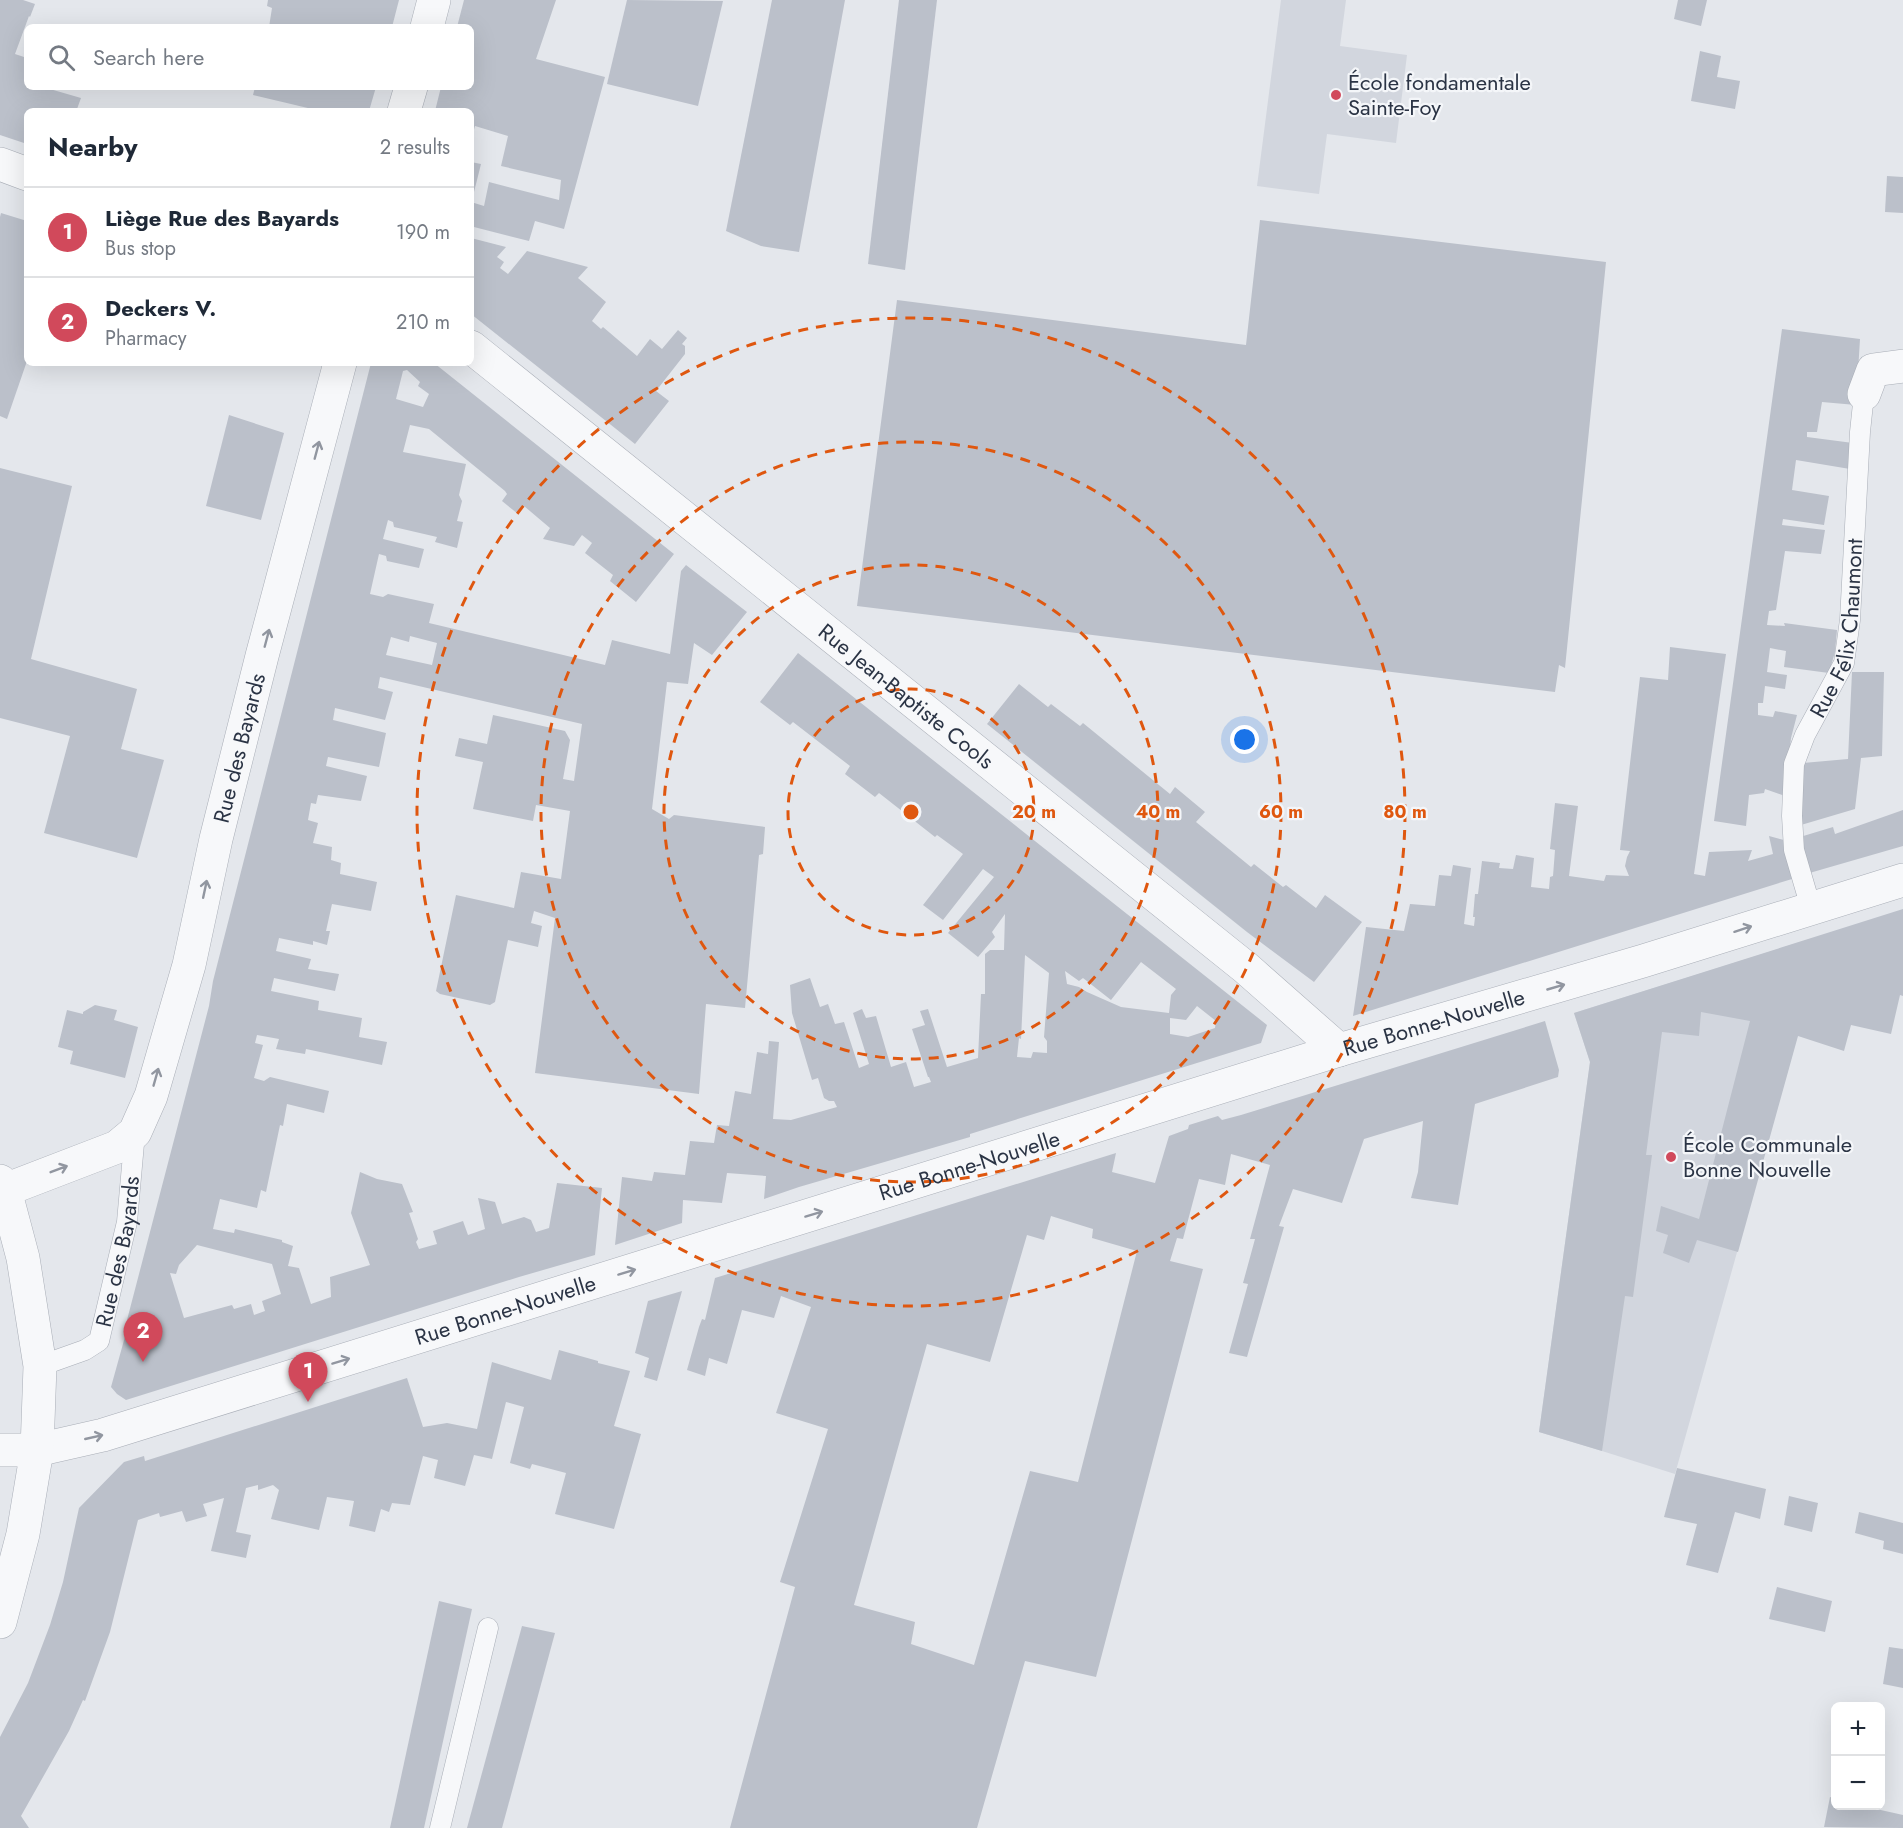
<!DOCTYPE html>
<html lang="en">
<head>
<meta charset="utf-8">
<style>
  :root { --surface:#fff; --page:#f6f6f7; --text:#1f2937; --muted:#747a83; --line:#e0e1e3; --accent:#d1495b }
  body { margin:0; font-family:Jost,sans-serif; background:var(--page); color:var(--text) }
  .controls { position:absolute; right:18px; bottom:18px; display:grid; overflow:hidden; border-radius:9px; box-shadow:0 6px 24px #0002 }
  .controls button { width:54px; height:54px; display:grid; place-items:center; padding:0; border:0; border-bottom:2px solid var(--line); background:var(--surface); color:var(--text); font:30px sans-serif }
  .you { position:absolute; left:1245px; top:740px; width:21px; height:21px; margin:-15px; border:4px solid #fff; border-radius:50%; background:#1a73e8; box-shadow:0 0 0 9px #1a73e833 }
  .badge { display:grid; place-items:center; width:39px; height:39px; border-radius:50%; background:var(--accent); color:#fff; font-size:20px; font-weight:700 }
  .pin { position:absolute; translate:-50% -50px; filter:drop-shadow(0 2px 3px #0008) }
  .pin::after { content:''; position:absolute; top:32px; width:21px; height:18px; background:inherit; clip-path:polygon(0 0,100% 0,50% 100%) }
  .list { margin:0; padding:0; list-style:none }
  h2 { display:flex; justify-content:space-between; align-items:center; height:78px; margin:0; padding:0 24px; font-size:26px }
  h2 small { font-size:20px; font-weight:400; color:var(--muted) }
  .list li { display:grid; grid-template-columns:39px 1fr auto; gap:18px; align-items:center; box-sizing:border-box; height:90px; padding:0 24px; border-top:2px solid var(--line) }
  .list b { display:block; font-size:22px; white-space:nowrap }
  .list p { margin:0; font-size:20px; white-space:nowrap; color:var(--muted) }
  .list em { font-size:20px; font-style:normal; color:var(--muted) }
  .icon { flex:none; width:33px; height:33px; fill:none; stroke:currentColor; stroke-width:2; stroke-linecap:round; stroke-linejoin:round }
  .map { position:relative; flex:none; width:1903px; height:1828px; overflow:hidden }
  .search { position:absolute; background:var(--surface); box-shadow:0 6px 24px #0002; left:24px; top:24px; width:450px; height:66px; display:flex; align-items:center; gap:15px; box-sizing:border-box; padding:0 21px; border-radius:9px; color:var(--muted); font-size:22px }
  .panel { position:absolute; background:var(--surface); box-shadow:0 6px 24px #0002; left:24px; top:108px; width:450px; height:258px; border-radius:9px }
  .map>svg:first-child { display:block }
</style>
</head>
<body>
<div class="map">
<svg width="1903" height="1828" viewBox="0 0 1903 1828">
  <rect width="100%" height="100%" fill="#e4e7ec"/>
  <g fill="#d2d6de">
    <polygon points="1281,0 1346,0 1340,46 1407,55 1396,143 1327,134 1319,194 1257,186"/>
    <polygon points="1826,934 1675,1474 1602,1451 1539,1432 1590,1062 1574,1013"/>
  </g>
  <g fill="#bbc0ca" fill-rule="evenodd">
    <polygon points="0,0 23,0 35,4 30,17 29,16 15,54 27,58 27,87 43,87 81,98 77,109 82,111 27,111 27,144 0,135"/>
    <polygon points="268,0 399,0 392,27 269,27 272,8 267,6"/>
    <polygon points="464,0 556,0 536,59 605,77 564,229 535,221 529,241 474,227 471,221 471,202 484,206 489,182 559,200 561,180 501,166 508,136 475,126 471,140 471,111 435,111 441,87 471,87 471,27 457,27"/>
    <polygon points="627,0 723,1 698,106 607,84"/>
    <polygon points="772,0 845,0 799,252 761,246 726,231"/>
    <polygon points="899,0 937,0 905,270 868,264"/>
    <polygon points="1678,0 1707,0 1701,26 1674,19"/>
    <polygon points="1700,51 1721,56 1717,77 1740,81 1735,109 1691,101"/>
    <polygon points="255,87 376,87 369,111 312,111 312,109 253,95"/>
    <polygon points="471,162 481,164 472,200 471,200"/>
    <polygon points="1887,176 1903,177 1903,213 1885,212"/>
    <polygon points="1,213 27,221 27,361 7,419 0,416 0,217"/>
    <polygon points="1260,220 1606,262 1565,668 1559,665 1555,692 857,606 897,300 1246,345"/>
    <polygon points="471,238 506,247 497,257 504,262 500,268 508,274 527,251 588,267 578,278 606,302 592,321 601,329 603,327 637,356 650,339 662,349 678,330 687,338 682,344 685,346 685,354 656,391 669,401 635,444 471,314"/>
    <polygon points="1782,329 1860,339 1856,405 1822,402 1817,432 1807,432 1807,437 1853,443 1850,469 1796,460 1792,490 1829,496 1824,525 1783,519 1782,525 1825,530 1821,554 1785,551 1776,610 1769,611 1767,625 1785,626 1784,623 1837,630 1835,652 1829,673 1784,667 1786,651 1770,648 1767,672 1787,675 1785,689 1765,686 1763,703 1758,703 1758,715 1773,717 1775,711 1797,715 1791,738 1785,796 1765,789 1764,793 1749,795 1746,826 1714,821"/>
    <path d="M 371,363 L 434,363 L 674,554 L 636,602 L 610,581 L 613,575 L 585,553 L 592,543 L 582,535 L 574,546 L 543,539 L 550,528 L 524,506 L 518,514 L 502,501 L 507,494 L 505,491 L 429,429 L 410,425 L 403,452 L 466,464 L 459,495 L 462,501 L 457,521 L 463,522 L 457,548 L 435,542 L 437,537 L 394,527 L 393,522 L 388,520 L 383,539 L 424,549 L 419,568 L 387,561 L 386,556 L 379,554 L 370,594 L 383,597 L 388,594 L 434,604 L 429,623 L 605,665 L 612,640 L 670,654 L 681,571 L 686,565 L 747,612 L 712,655 L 694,643 L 688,684 L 667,682 L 652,809 L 669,819 L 674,815 L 765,827 L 763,854 L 759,855 L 745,1008 L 706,1004 L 699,1094 L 535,1073 L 555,918 L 534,911 L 531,923 L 542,926 L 538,947 L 508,940 L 495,1002 L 490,1005 L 440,994 L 436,991 L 456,895 L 514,908 L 521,872 L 561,879 L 570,811 L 536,805 L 533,821 L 473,809 L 483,762 L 455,756 L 459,738 L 487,744 L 493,715 L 565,731 L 570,740 L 563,779 L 574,781 L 582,724 L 380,677 L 378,688 L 393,692 L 385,720 L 335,708 L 333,720 L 386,733 L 379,767 L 328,757 L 326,766 L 367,776 L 361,801 L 318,795 L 316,804 L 311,803 L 308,820 L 318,823 L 313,843 L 332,847 L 331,860 L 341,863 L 340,874 L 377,882 L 371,911 L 332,904 L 326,931 L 330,931 L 327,945 L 313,941 L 313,945 L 279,938 L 276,951 L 311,959 L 308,969 L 339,974 L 335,991 L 274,978 L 271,991 L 319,1001 L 318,1010 L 362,1018 L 359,1037 L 387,1042 L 382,1065 L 306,1049 L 305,1054 L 276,1049 L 279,1039 L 257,1035 L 255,1043 L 263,1045 L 254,1078 L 264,1081 L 270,1077 L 329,1091 L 324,1113 L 287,1104 L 283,1126 L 280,1125 L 266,1192 L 261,1190 L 257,1208 L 220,1199 L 213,1229 L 234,1233 L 235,1229 L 282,1240 L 282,1242 L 293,1246 L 288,1266 L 299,1268 L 311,1304 L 331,1297 L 330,1277 L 370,1265 L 351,1213 L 360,1172 L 377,1179 L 402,1184 L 413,1212 L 409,1213 L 418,1239 L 416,1242 L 419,1249 L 437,1244 L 433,1231 L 463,1221 L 468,1235 L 485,1229 L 478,1198 L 495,1202 L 502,1224 L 524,1217 L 531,1220 L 536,1232 L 549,1228 L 557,1183 L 602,1188 L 595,1255 L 519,1277 L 126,1400 L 117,1394 L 111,1387 L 126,1333 L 146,1336 L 151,1334 L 149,1331 L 127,1320 L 209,1006 L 213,981 L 257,809 ZM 407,370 L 420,382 L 418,386 L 429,394 L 423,407 L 396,399 L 403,371 ZM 410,636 L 437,643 L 432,665 L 386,655 L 391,637 L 409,642 ZM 197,1245 L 272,1264 L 281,1294 L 262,1301 L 265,1311 L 254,1315 L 251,1304 L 234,1309 L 232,1305 L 184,1318 L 170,1273 L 176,1274 L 179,1265 Z"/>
    <polygon points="229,415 284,433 261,520 206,506"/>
    <polygon points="0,468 72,486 31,659 137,689 121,749 164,760 137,858 44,833 70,736 0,718"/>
    <polygon points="1670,647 1726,654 1694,874 1705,876 1709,852 1752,850 1748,861 1773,854 1769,836 1784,840 1792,879 1353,1016 1366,927 1404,931 1410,904 1435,906 1439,875 1451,876 1453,865 1471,868 1464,924 1474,926 1475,917 1473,917 1475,894 1478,894 1482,861 1500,863 1499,868 1513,869 1516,855 1534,858 1531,887 1549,889 1550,877 1553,876 1555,850 1550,849 1555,803 1578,806 1569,876 1604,881 1606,875 1629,876 1625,866 1627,857 1630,851 1620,850 1640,677 1668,680"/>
    <path d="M 798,653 L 1267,1025 L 1261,1043 L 970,1134 L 970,1137 L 799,1187 L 764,1199 L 766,1176 L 727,1173 L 722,1203 L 683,1200 L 682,1223 L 615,1245 L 622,1177 L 652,1181 L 654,1172 L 685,1175 L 690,1141 L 714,1143 L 717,1125 L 729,1126 L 735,1091 L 751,1094 L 757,1052 L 768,1054 L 769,1041 L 779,1042 L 773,1119 L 791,1120 L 837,1107 L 834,1101 L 829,1101 L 824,1098 L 818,1078 L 812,1080 L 792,1013 L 790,985 L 810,978 L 820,1007 L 828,1004 L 835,1024 L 844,1022 L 859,1068 L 869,1064 L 853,1013 L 862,1009 L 866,1018 L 876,1016 L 891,1067 L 906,1062 L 914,1087 L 931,1082 L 929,1077 L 928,1077 L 912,1029 L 925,1025 L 920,1011 L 928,1009 L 947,1067 L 978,1058 L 981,994 L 985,994 L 985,954 L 990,950 L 1004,950 L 1005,914 L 992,932 L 995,937 L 978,957 L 948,933 L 994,877 L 983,869 L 943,920 L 923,905 L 963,854 L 937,835 L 935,837 L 879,793 L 875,797 L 845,774 L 850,766 L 793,722 L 790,725 L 760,702 ZM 1025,955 L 1049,973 L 1044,1037 L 1047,1041 L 1047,1053 L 1033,1052 L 1031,1058 L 1017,1057 L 1019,1038 L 1021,1039 ZM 1141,962 L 1176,989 L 1171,995 L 1169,1013 L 1121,1007 L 1087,992 L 1079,987 L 1067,984 L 1065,971 L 1079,981 L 1083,978 L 1111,1000 ZM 1197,1006 L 1216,1021 L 1215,1028 L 1188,1037 L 1170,1034 L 1170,1018 L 1186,1020 Z"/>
    <polygon points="1852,672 1884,672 1882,756 1861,758 1855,809 1801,825 1803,763 1848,759"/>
    <polygon points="1019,684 1048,707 1051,704 1080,726 1083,723 1170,794 1175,787 1205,812 1196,822 1251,867 1254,864 1283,887 1286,885 1316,908 1325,895 1362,922 1314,982 1247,932 987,724"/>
    <polygon points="1903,810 1903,846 1806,874 1800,837 1833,827 1835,834"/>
    <polygon points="1903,909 1903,996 1900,995 1891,1034 1851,1025 1844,1051 1798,1036 1738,1252 1697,1240 1689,1263 1663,1253 1668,1235 1656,1231 1661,1206 1699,1219 1750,1021 1701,1012 1699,1036 1662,1032 1646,1155 1652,1155 1633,1297 1625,1296 1602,1451 1539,1432 1590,1062 1574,1013"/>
    <polygon points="95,1005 117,1010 114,1020 138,1027 125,1078 70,1064 73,1051 58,1047 67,1010 83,1014 83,1012"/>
    <path d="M 1545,1021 L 1559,1070 L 1558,1077 L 1475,1104 L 1458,1205 L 1411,1198 L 1418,1172 L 1423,1121 L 1364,1139 L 1342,1203 L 1293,1189 L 1279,1226 L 1284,1227 L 1247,1357 L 1229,1353 L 1248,1284 L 1243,1283 L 1255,1239 L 1250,1239 L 1270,1165 L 1231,1154 L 1225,1185 L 1199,1179 L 1183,1239 L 1177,1238 L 1170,1261 L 1203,1269 L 1096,1677 L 1025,1661 L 977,1828 L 730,1828 L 795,1587 L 780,1582 L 828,1429 L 776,1413 L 811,1307 L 781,1296 L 774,1318 L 742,1310 L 727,1364 L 709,1358 L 705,1376 L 687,1370 L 699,1327 L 702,1319 L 705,1320 L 715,1278 L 1116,1153 L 1112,1172 L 1155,1183 L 1169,1136 L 1188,1129 L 1189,1125 L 1218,1116 L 1222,1120 L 1241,1115 ZM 1051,1216 L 1093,1229 L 1092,1238 L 1137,1251 L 1078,1482 L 1030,1471 L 974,1665 L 911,1644 L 915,1622 L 854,1605 L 927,1344 L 990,1362 L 1027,1235 L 1044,1240 Z"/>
    <polygon points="682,1291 657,1381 644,1377 649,1358 635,1353 648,1301"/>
    <polygon points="559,1350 598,1361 598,1363 630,1371 614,1426 641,1434 614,1529 555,1514 566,1473 532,1464 530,1469 510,1463 524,1407 506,1402 492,1459 474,1455 465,1486 434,1478 438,1460 423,1456 410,1505 392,1503 389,1512 381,1509 375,1532 349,1526 354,1501 327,1497 319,1530 271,1519 279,1490 273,1485 258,1490 258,1485 246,1488 236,1532 251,1535 246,1558 211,1551 224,1498 203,1504 207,1516 186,1522 182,1511 160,1517 159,1513 138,1520 110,1632 85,1701 83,1700 69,1731 21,1816 29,1828 0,1828 0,1737 28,1683 50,1625 63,1582 79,1508 124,1462 144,1456 145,1461 407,1378 423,1427 447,1423 477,1429 492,1362 551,1380"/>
    <polygon points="1677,1468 1766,1489 1760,1519 1735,1512 1718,1573 1686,1565 1697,1524 1664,1517"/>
    <polygon points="1789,1496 1818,1503 1812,1532 1784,1525"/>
    <polygon points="1859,1512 1903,1523 1903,1554 1883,1549 1884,1541 1855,1533"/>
    <polygon points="1777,1587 1832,1601 1825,1632 1769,1619"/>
    <polygon points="439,1601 472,1609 424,1828 390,1828"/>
    <polygon points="522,1626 555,1633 502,1828 467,1828"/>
    <polygon points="1889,1647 1903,1649 1903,1688 1883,1684"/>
    <polygon points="1830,1797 1836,1799 1836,1806 1863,1806 1903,1815 1903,1828 1824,1827"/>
  </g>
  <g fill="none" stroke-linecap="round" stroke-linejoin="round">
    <defs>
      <g id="service">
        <path id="s1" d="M 1811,908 L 1794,850 L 1792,816 L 1794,764 L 1805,735 L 1844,663 L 1850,620 L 1860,432 L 1864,394"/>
        <path id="s2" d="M 40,1366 L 85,1350 L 99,1341 L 127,1222 L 135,1132"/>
        <polyline points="440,1828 488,1628"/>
      </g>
      <g id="minor">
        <polyline points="427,27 434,0"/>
        <polyline points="404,111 411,87"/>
        <polyline points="0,164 27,174"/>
        <path id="s3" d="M 471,347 L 1246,968 L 1339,1050"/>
        <polyline points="1864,394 1873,370 1903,366"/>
        <path id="s4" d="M 5,1190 L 117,1147 L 135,1132 L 151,1096 L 189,965 L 216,839 L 262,656 L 340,363"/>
        <path id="s5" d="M 0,1450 L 37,1450 L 103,1435 L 1339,1050 L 1643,961 L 1903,880"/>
      </g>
      <polyline id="tertiary" points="0,1181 5,1190 23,1258 40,1366 37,1450 23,1534 0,1622"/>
    </defs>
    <use href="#service" stroke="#a9aeb7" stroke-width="21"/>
    <use href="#minor" stroke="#a9aeb7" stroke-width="34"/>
    <use href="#tertiary" stroke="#a9aeb7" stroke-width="34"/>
    <use href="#service" stroke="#f7f8fa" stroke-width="20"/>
    <use href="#minor" stroke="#f7f8fa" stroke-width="33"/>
    <use href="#tertiary" stroke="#f7f8fa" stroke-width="33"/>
  </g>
  <defs><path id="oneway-shaft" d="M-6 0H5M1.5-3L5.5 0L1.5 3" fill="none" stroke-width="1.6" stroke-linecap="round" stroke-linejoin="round" transform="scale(1.5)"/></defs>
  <g stroke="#9196a0">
    <use href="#oneway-shaft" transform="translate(317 450) rotate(-75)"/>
    <use href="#oneway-shaft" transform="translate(267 638) rotate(-75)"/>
    <use href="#oneway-shaft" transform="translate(205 889) rotate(-78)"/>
    <use href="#oneway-shaft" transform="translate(1743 929) rotate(-18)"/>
    <use href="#oneway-shaft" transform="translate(1556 987) rotate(-16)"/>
    <use href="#oneway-shaft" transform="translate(156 1077) rotate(-74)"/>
    <use href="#oneway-shaft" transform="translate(59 1169) rotate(-21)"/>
    <use href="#oneway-shaft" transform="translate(814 1214) rotate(-17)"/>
    <use href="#oneway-shaft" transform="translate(627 1272) rotate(-17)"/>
    <use href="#oneway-shaft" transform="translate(341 1361) rotate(-17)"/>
    <use href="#oneway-shaft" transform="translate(94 1437) rotate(-13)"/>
  </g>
  <g fill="none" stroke="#df570f" stroke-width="3" stroke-dasharray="10 8">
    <circle cx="911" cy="812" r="123"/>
    <circle cx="911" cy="812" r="247"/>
    <circle cx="911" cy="812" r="370"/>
    <circle cx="911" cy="812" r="494"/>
  </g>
  <g fill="#d1495b" stroke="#f4f6f9" stroke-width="2">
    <circle cx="1336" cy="95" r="6"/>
    <circle cx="1671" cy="1157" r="6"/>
  </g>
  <g text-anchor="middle" stroke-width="4.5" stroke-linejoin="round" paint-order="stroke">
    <g font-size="22" fill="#2b3445" stroke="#f4f6f9" text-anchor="start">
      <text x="1348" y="90">École fondamentale<tspan x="1348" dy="25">Sainte-Foy</tspan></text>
      <text x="1683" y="1152">École Communale<tspan x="1683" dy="25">Bonne Nouvelle</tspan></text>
    </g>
    <g font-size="22" fill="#2b3445" stroke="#f4f6f9">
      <text dy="8" stroke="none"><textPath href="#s1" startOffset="292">Rue Félix Chaumont</textPath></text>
      <text dy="8" stroke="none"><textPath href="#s3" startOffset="558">Rue Jean-Baptiste Cools</textPath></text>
      <text dy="8" stroke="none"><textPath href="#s4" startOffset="542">Rue des Bayards</textPath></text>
      <text dy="8" stroke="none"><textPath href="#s5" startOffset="1498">Rue Bonne-Nouvelle</textPath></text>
      <text dy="8" stroke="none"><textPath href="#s5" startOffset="1012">Rue Bonne-Nouvelle</textPath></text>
      <text dy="8" stroke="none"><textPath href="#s2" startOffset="156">Rue des Bayards</textPath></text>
      <text dy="8" stroke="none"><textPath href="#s5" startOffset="526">Rue Bonne-Nouvelle</textPath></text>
    </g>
  </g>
  <circle cx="911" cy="812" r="9" fill="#df570f" stroke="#f4f6f9" stroke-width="3"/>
  <g font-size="18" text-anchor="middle" font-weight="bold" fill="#df570f" stroke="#f4f6f9" stroke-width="4.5" stroke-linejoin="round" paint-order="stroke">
    <text x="1034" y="818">20 m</text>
    <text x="1158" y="818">40 m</text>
    <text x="1281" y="818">60 m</text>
    <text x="1405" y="818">80 m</text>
  </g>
</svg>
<div class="controls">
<button>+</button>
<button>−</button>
</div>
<div class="you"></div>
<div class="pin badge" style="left:308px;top:1402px">1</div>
<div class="pin badge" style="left:143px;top:1362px">2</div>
<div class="search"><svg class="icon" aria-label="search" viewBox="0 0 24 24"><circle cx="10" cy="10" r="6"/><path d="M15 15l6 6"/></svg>Search here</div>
<section class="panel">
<h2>Nearby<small>2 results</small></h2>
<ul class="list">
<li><span class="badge">1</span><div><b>Liège Rue des Bayards</b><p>Bus stop</p></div><em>190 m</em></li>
<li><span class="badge">2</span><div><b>Deckers V.</b><p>Pharmacy</p></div><em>210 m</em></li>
</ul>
</section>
</div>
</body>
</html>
